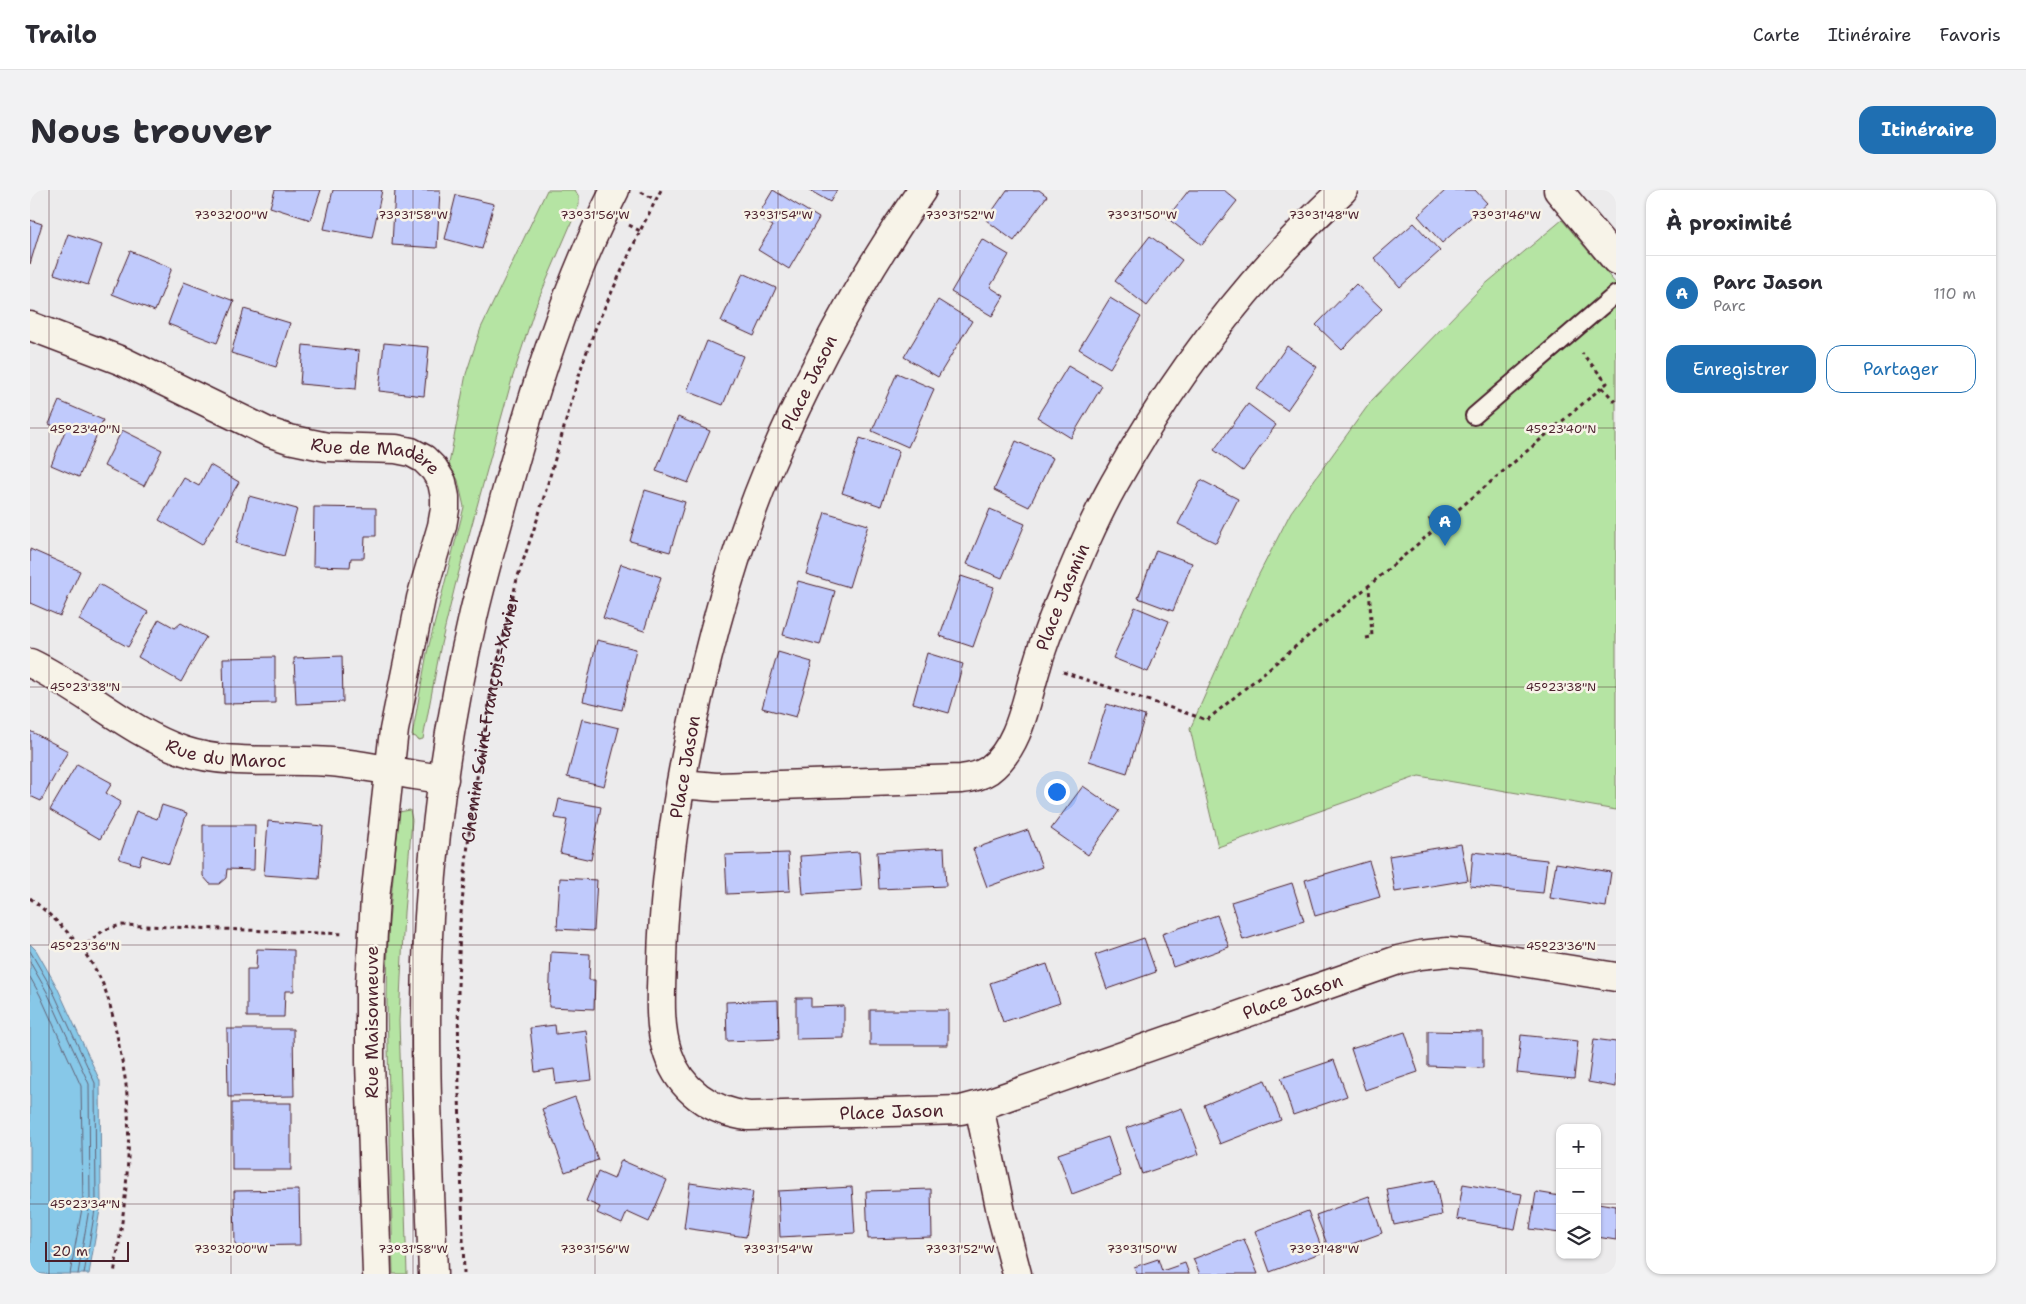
<!DOCTYPE html>
<html lang="fr">
<head>
<meta charset="utf-8">
<style>
  :root { --surface:#fff; --page:#f2f2f3; --text:#2b2b33; --muted:#7c7c81; --line:#e1e1e2; --accent:#1f6fb2 }
  body { margin:0; font-family:"Shantell Sans",sans-serif; background:var(--page); color:var(--text) }
  .controls { position:absolute; right:15px; bottom:15px; display:grid; overflow:hidden; border-radius:10px; box-shadow:0 1px 4px #0004 }
  .controls button { width:45px; height:45px; display:grid; place-items:center; padding:0; border:0; border-bottom:1px solid var(--line); background:var(--surface); color:var(--text); font:25px sans-serif }
  .scale { position:absolute; left:15px; bottom:12px; width:84px; box-sizing:border-box; padding-left:5px; border:2px solid #4a1f2b; border-top:0; font-size:14px; line-height:18px; white-space:nowrap; color:#4a1f2b; -webkit-text-stroke:4px #f7f3e8; paint-order:stroke }
  .you { position:absolute; left:1026px; top:601px; width:18px; height:18px; margin:-12px; border:4px solid #fff; border-radius:50%; background:#1a73e8; box-shadow:0 0 0 8px #1a73e833 }
  .badge { display:grid; place-items:center; width:32px; height:32px; border-radius:50%; background:var(--accent); color:#fff; font-size:16px; font-weight:700 }
  .pin { position:absolute; translate:-50% -41px; filter:drop-shadow(0 1px 2px #0008) }
  .pin::after { content:''; position:absolute; top:26px; width:18px; height:15px; background:inherit; clip-path:polygon(0 0,100% 0,50% 100%) }
  .list { margin:0; padding:0; list-style:none }
  h2 { display:flex; justify-content:space-between; align-items:center; height:65px; margin:0; padding:0 20px; font-size:21px }
  h2 small { font-size:16px; font-weight:400; color:var(--muted) }
  .list li { display:grid; grid-template-columns:32px 1fr auto; gap:15px; align-items:center; box-sizing:border-box; height:75px; padding:0 20px; border-top:1px solid var(--line) }
  .list b { display:block; font-size:19px; white-space:nowrap }
  .list p { margin:0; font-size:16px; white-space:nowrap; color:var(--muted) }
  .list em { font-size:16px; font-style:normal; color:var(--muted) }
  .actions { display:flex; gap:10px; padding:15px 20px }
  .actions a { flex:1; padding:11px 0; border:1px solid var(--accent); border-radius:15px; text-align:center; font-size:18px; color:var(--accent) }
  .actions .main { background:var(--accent); color:#fff }
  .icon { flex:none; width:28px; height:28px; fill:none; stroke:currentColor; stroke-width:2; stroke-linecap:round; stroke-linejoin:round }
  .map { position:relative; flex:none; width:1586px; height:1084px; overflow:hidden; border-radius:15px }
  header { display:flex; align-items:center; gap:30px; box-sizing:border-box; height:70px; padding:0 25px; background:var(--surface); border-bottom:1px solid var(--line) }
  header strong { font-size:24px }
  nav { display:flex; gap:28px; margin-inline-start:auto; font-size:18px }
  .intro { display:flex; align-items:center; justify-content:space-between; box-sizing:border-box; height:120px; padding:0 30px }
  h1 { margin:0; font-size:35px }
  .button { padding:12px 22px; border-radius:15px; background:var(--accent); color:#fff; font-size:18px; font-weight:700 }
  main { display:flex; gap:30px; padding:0 30px }
  aside { flex:1; background:var(--surface); border-radius:15px; box-shadow:0 1px 4px #0004 }
  .map>svg:first-child { display:block }
</style>
</head>
<body>
<header>
<strong>Trailo</strong>
<nav><a>Carte</a><a>Itinéraire</a><a>Favoris</a></nav>
</header>
<div class="intro"><h1>Nous trouver</h1><a class="button">Itinéraire</a></div>
<main>
<div class="map">
<svg width="1586" height="1084" viewBox="0 0 1586 1084">
  <rect width="100%" height="100%" fill="#ecebec"/>
  <filter id="ink" filterUnits="userSpaceOnUse"><feTurbulence type="fractalNoise" baseFrequency=".02" numOctaves="2"/><feDisplacementMap in="SourceGraphic" scale="10" xChannelSelector="R" yChannelSelector="G"/><feConvolveMatrix kernelMatrix="1 2 1 2 8 2 1 2 1" color-interpolation-filters="sRGB"/></filter>
  <g filter="url(#ink)">
    <g fill="#b5e4a3" stroke="#808267">
      <polygon points="517,0 545,0 549,7 549,15 506,115 482,189 425,396 411,454 393,549 388,550 386,547 382,546 397,463 434,317 428,290 419,274 436,184 451,138"/>
      <polygon points="1532,30 1586,94 1586,620 1389,586 1188,657 1160,539 1226,390 1261,322 1342,210 1452,97"/>
      <polygon points="380,620 382,630 374,722 369,831 377,1084 363,1084 357,813 358,743 369,622"/>
    </g>
    <polygon fill="#87c8e8" stroke="#6f849c" points="0,754 6,760 27,797 70,891 71,1014 59,1084 0,1084"/>
    <g fill="none" stroke-linecap="round" stroke-linejoin="round">
      <g stroke="#626377" stroke-width="1">
        <polyline points="0,761 22,799 65,893 66,1014 54,1084"/>
        <polyline points="0,772 17,802 59,894 60,1013 48,1084"/>
        <polyline points="0,787 10,805 51,896 53,1013 40,1084"/>
      </g>
    </g>
    <g fill="#c0cafc" stroke="#4a1f2b">
      <polygon points="245,0 291,0 281,30 240,17"/>
      <polygon points="303,0 352,0 342,48 294,39"/>
      <polygon points="365,0 410,0 407,58 362,55"/>
      <polygon points="743,0 789,28 759,79 728,60 743,36 727,27"/>
      <polygon points="779,0 807,0 800,12"/>
      <polygon points="977,0 1009,0 1017,6 984,51 956,30"/>
      <polygon points="1159,0 1194,0 1207,11 1172,55 1137,28"/>
      <polygon points="1416,0 1445,0 1457,13 1412,53 1388,26"/>
      <polygon points="426,5 464,14 452,59 415,49"/>
      <polygon points="0,30 12,34 0,74"/>
      <polygon points="1384,33 1410,61 1370,97 1344,68"/>
      <polygon points="38,44 72,55 58,95 24,84"/>
      <polygon points="1120,46 1152,70 1117,116 1085,91"/>
      <polygon points="952,49 979,65 960,97 974,106 962,126 921,102"/>
      <polygon points="100,61 142,78 125,121 82,104"/>
      <polygon points="713,83 746,98 724,146 691,131"/>
      <polygon points="154,92 204,111 187,153 138,134"/>
      <polygon points="1326,94 1352,119 1312,160 1286,135"/>
      <polygon points="1080,108 1111,127 1080,178 1049,159"/>
      <polygon points="908,110 942,131 908,187 874,167"/>
      <polygon points="214,119 260,133 246,177 201,163"/>
      <polygon points="677,151 713,166 693,215 657,201"/>
      <polygon points="354,153 399,157 394,206 349,201"/>
      <polygon points="273,155 329,161 326,199 270,194"/>
      <polygon points="1257,156 1287,177 1257,220 1227,199"/>
      <polygon points="1038,176 1072,196 1041,248 1007,227"/>
      <polygon points="867,183 904,199 878,257 842,241"/>
      <polygon points="29,211 73,230 49,287 21,275 35,241 19,234"/>
      <polygon points="1218,214 1246,235 1213,281 1184,260"/>
      <polygon points="648,227 680,241 658,293 626,281"/>
      <polygon points="92,240 132,260 114,296 74,276"/>
      <polygon points="830,248 869,261 851,316 812,303"/>
      <polygon points="986,251 1023,268 999,317 964,300"/>
      <polygon points="180,275 209,292 172,355 129,330 154,288 169,296"/>
      <polygon points="1171,290 1208,309 1186,353 1148,334"/>
      <polygon points="615,300 655,312 640,362 600,351"/>
      <polygon points="219,306 267,319 254,366 206,353"/>
      <polygon points="284,317 346,318 346,346 335,346 334,368 321,368 320,377 283,376"/>
      <polygon points="960,319 995,334 972,388 937,374"/>
      <polygon points="795,322 838,335 819,397 776,384"/>
      <polygon points="0,359 50,381 30,426 0,413"/>
      <polygon points="1126,360 1162,373 1143,421 1108,408"/>
      <polygon points="591,374 631,387 614,441 573,428"/>
      <polygon points="931,386 964,397 943,457 910,446"/>
      <polygon points="768,391 805,401 790,455 753,445"/>
      <polygon points="69,394 118,422 98,457 49,430"/>
      <polygon points="1105,417 1139,431 1118,482 1083,468"/>
      <polygon points="129,429 145,438 151,433 176,447 151,492 108,467"/>
      <polygon points="567,450 606,459 592,520 553,511"/>
      <polygon points="748,462 782,472 766,527 732,518"/>
      <polygon points="897,463 933,474 919,523 883,513"/>
      <polygon points="312,466 313,512 266,514 264,468"/>
      <polygon points="245,467 245,513 194,514 193,468"/>
      <polygon points="1077,514 1115,526 1097,583 1059,571"/>
      <polygon points="552,529 589,538 574,596 537,587"/>
      <polygon points="0,541 38,561 11,611 0,606"/>
      <polygon points="47,574 82,593 76,603 91,612 70,649 20,620"/>
      <polygon points="1053,596 1089,621 1058,665 1021,639"/>
      <polygon points="529,609 571,617 561,670 530,663 537,630 525,628"/>
      <polygon points="132,615 157,623 139,674 112,665 109,675 89,669 106,621 127,629"/>
      <polygon points="238,631 293,636 289,689 234,685"/>
      <polygon points="173,635 225,635 224,680 197,679 196,688 189,694 180,694 173,686"/>
      <polygon points="998,640 1012,677 957,697 943,659"/>
      <polygon points="1431,654 1438,690 1365,702 1359,666"/>
      <polygon points="914,658 916,696 849,699 847,662"/>
      <polygon points="829,662 832,700 773,704 770,666"/>
      <polygon points="1443,662 1517,670 1513,703 1440,696"/>
      <polygon points="758,663 760,701 697,704 695,665"/>
      <polygon points="1339,671 1350,707 1285,726 1275,690"/>
      <polygon points="1526,673 1581,682 1576,717 1520,708"/>
      <polygon points="530,688 567,690 564,741 527,739"/>
      <polygon points="1262,693 1274,731 1213,750 1201,712"/>
      <polygon points="1187,725 1199,757 1143,777 1132,744"/>
      <polygon points="1114,748 1126,782 1077,799 1065,765"/>
      <polygon points="227,759 264,760 264,801 255,801 254,827 217,827 217,779 226,779"/>
      <polygon points="521,762 560,764 559,790 565,790 564,819 519,817"/>
      <polygon points="1017,774 1030,813 973,832 960,793"/>
      <polygon points="766,808 781,808 781,817 814,816 814,848 766,849"/>
      <polygon points="748,810 749,849 697,851 696,812"/>
      <rect x="840" y="820" width="78" height="35"/>
      <polygon points="525,835 526,844 556,840 562,890 526,894 524,879 505,882 500,838"/>
      <polygon points="197,839 263,839 264,906 198,907"/>
      <polygon points="1398,841 1453,842 1453,878 1398,876"/>
      <polygon points="1375,842 1388,882 1335,900 1321,859"/>
      <polygon points="1491,845 1548,851 1544,889 1487,883"/>
      <polygon points="1564,849 1586,852 1586,897 1558,892"/>
      <polygon points="1304,870 1317,906 1263,925 1251,888"/>
      <polygon points="1235,890 1251,930 1190,954 1174,915"/>
      <polygon points="545,907 568,970 535,982 512,919"/>
      <rect x="202" y="913" width="59" height="67"/>
      <polygon points="1152,918 1169,964 1112,984 1096,938"/>
      <polygon points="1078,947 1091,986 1042,1004 1028,964"/>
      <polygon points="591,970 637,990 619,1032 597,1022 592,1034 567,1023 570,1017 556,1011 568,982 584,989"/>
      <polygon points="1405,990 1412,1025 1364,1035 1357,999"/>
      <polygon points="660,993 723,1002 716,1047 654,1038"/>
      <polygon points="1433,994 1492,1004 1485,1039 1427,1029"/>
      <polygon points="822,997 825,1043 750,1047 748,1001"/>
      <polygon points="901,999 902,1047 838,1049 836,1001"/>
      <polygon points="269,1000 270,1055 205,1056 204,1001"/>
      <polygon points="1506,1002 1530,1006 1530,1043 1500,1039"/>
      <polygon points="1339,1006 1352,1043 1300,1062 1286,1025"/>
      <polygon points="1568,1013 1586,1016 1586,1050 1567,1047"/>
      <polygon points="1278,1021 1293,1062 1240,1082 1225,1041"/>
      <polygon points="1214,1049 1228,1084 1170,1084 1163,1069"/>
      <polygon points="1128,1069 1132,1081 1155,1073 1159,1084 1107,1084 1104,1077"/>
    </g>
    <g fill="none" stroke-linecap="round" stroke-linejoin="round">
      <defs>
        <polyline id="lane" points="1444,226 1586,104"/>
        <g id="street">
          <path id="s2" d="M 892,0 C 831,87 780,182 738,280 C 697,379 670,486 651,592 C 641,652 633,711 632,771 C 631,801 628,835 638,864 C 650,900 681,922 719,926 L 931,920 L 961,912 L 1368,770 L 1390,765 L 1418,762 L 1442,764 L 1586,787"/>
          <polyline points="1528,0 1586,70"/>
          <path id="s3" d="M 0,136 L 92,171 L 238,242 L 259,249 L 297,257 L 366,259 L 381,262 L 394,269 L 404,279 L 412,292 L 415,307 L 415,319 L 412,336 L 391,408 L 364,540 L 345,708 L 340,794 L 340,872 L 347,1084"/>
          <path id="s4" d="M 0,473 C 53,498 98,542 154,561 C 199,576 254,568 301,572 C 339,575 376,585 414,589"/>
          <path id="s5" d="M 651,594 L 686,597 L 931,589 C 941,588 950,586 959,580 C 990,557 996,510 1007,475 C 1012,457 1019,439 1026,421 C 1044,378 1061,335 1084,294 C 1144,186 1222,84 1313,0"/>
          <polyline points="949,916 972,1027 987,1084"/>
        </g>
        <path id="secondary" d="M 403,1084 C 399,965 392,845 399,727 C 405,625 421,522 444,423 C 453,385 464,347 474,310 C 503,203 535,99 585,0"/>
      </defs>
      <use href="#lane" stroke="#4a1f2b" stroke-width="20"/>
      <use href="#street" stroke="#4a1f2b" stroke-width="31"/>
      <use href="#secondary" stroke="#4a1f2b" stroke-width="31"/>
      <g stroke="#4a1f2b" stroke-width="3" stroke-dasharray="4 4" stroke-linecap="butt">
        <polyline points="611,2 626,10"/>
        <polyline points="599,35 610,41"/>
        <polyline points="1572,197 1586,213"/>
        <polyline points="1399,328 1406,338"/>
        <polyline points="1336,448 1342,447 1339,396"/>
        <polyline points="1033,482 1177,530 1336,398 1577,193 1552,163"/>
        <path d="M 0,708 C 27,730 51,753 68,784 C 79,804 83,828 88,850 C 91,868 96,887 97,906 C 102,966 94,1025 84,1084"/>
        <polyline points="51,759 74,740 91,735 315,744"/>
        <path id="s1" d="M 434,1084 L 429,904 L 428,797 L 430,733 L 441,624 L 462,496 L 487,389 L 509,324 L 553,172 L 567,134 L 610,41 L 631,0"/>
      </g>
      <use href="#lane" stroke="#f7f3e8" stroke-width="16"/>
      <use href="#street" stroke="#f7f3e8" stroke-width="28"/>
      <use href="#secondary" stroke="#f7f3e8" stroke-width="28"/>
    </g>
  </g>
  <path fill="none" stroke="#4a1f2b" stroke-width="1" stroke-opacity="0.45" d="M 19,0 L 19,1084M 201,0 L 201,1084M 383,0 L 383,1084M 565,0 L 565,1084M 748,0 L 748,1084M 930,0 L 930,1084M 1112,0 L 1112,1084M 1294,0 L 1294,1084M 1476,0 L 1476,1084M 0,238 L 1586,238M 0,497 L 1586,497M 0,755 L 1586,755M 0,1014 L 1530,1014M 1567,1014 L 1586,1014"/>
  <g text-anchor="middle" stroke-width="5" stroke-linejoin="round" paint-order="stroke">
    <g font-size="18" fill="#4a1f2b" stroke="#f7f3e8">
      <text transform="translate(779 193) rotate(-64)" y="6">Place Jason</text>
      <text dy="6" stroke="none"><textPath href="#s3" startOffset="372">Rue de Madère</textPath></text>
      <text dy="6" stroke="none"><textPath href="#s5" startOffset="500">Place Jasmin</textPath></text>
      <text dy="6" stroke="none"><textPath href="#s1" startOffset="558">Chemin Saint-François-Xavier</textPath></text>
      <text dy="6" stroke="none"><textPath href="#s4" startOffset="220">Rue du Maroc</textPath></text>
      <text transform="translate(655 577) rotate(-80)" y="6">Place Jason</text>
      <text dy="6" stroke="none"><textPath href="#s2" startOffset="1589">Place Jason</textPath></text>
      <text transform="translate(342 832) rotate(-90)" y="6">Rue Maisonneuve</text>
      <text dy="6" stroke="none"><textPath href="#s2" startOffset="1169">Place Jason</textPath></text>
    </g>
  </g>
  <g font-size="12" text-anchor="middle" fill="#4a1f2b" stroke="#f7f3e8" stroke-width="5" stroke-linejoin="round" paint-order="stroke">
    <text x="201" y="29">73°32'00"W</text>
    <text x="383" y="29">73°31'58"W</text>
    <text x="565" y="29">73°31'56"W</text>
    <text x="748" y="29">73°31'54"W</text>
    <text x="930" y="29">73°31'52"W</text>
    <text x="1112" y="29">73°31'50"W</text>
    <text x="1294" y="29">73°31'48"W</text>
    <text x="1476" y="29">73°31'46"W</text>
    <text x="55" y="243">45°23'40"N</text>
    <text x="1531" y="243">45°23'40"N</text>
    <text x="55" y="501">45°23'38"N</text>
    <text x="1531" y="501">45°23'38"N</text>
    <text x="55" y="760">45°23'36"N</text>
    <text x="1531" y="760">45°23'36"N</text>
    <text x="55" y="1018">45°23'34"N</text>
    <text x="201" y="1063">73°32'00"W</text>
    <text x="383" y="1063">73°31'58"W</text>
    <text x="565" y="1063">73°31'56"W</text>
    <text x="748" y="1063">73°31'54"W</text>
    <text x="930" y="1063">73°31'52"W</text>
    <text x="1112" y="1063">73°31'50"W</text>
    <text x="1294" y="1063">73°31'48"W</text>
  </g>
</svg>
<div class="controls">
<button>+</button>
<button>−</button>
<button><svg class="icon" aria-label="layers" viewBox="0 0 24 24"><path d="M12 4l9 5-9 5-9-5zM3 14l9 5 9-5"/></svg></button>
</div>
<div class="scale">20 m</div>
<div class="you"></div>
<div class="pin badge" style="left:1415px;top:356px">A</div>
</div>
<aside>
<h2>À proximité<small></small></h2>
<ul class="list">
<li><span class="badge">A</span><div><b>Parc Jason</b><p>Parc</p></div><em>110 m</em></li>
</ul>
<div class="actions"><a class="main">Enregistrer</a><a>Partager</a></div>
</aside>
</main>
</body>
</html>
